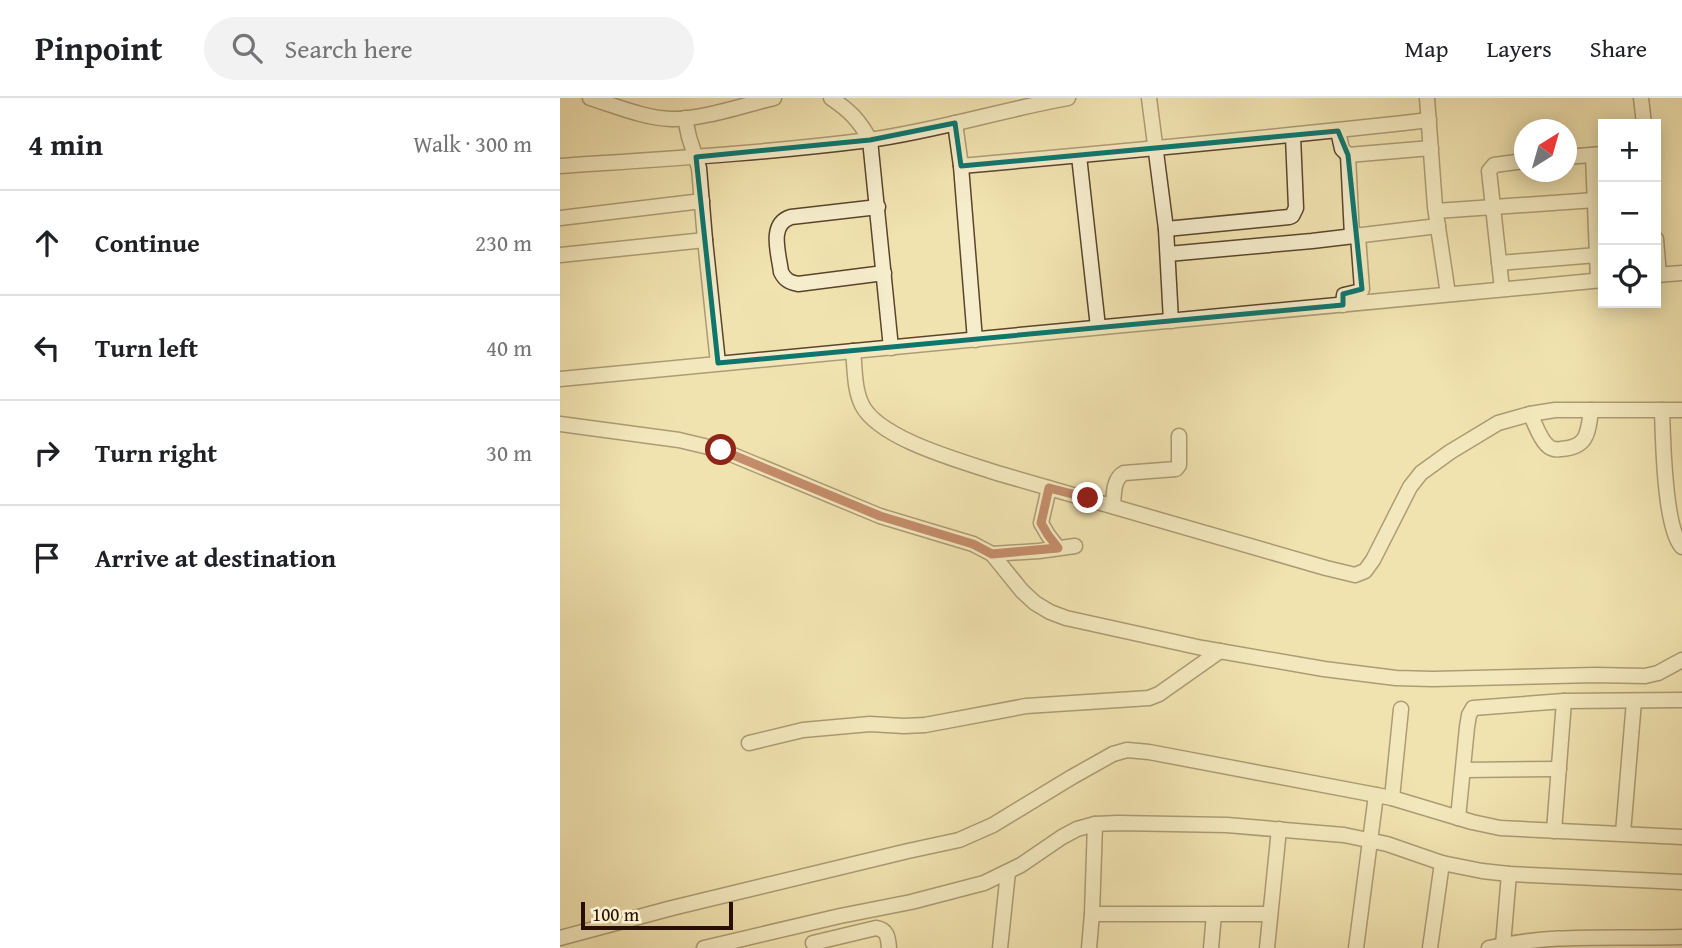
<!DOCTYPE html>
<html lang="en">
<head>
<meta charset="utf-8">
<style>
  :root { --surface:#fff; --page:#f2f2f2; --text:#202124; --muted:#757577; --line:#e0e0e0 }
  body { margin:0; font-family:"Gentium Book Plus",serif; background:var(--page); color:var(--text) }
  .controls { position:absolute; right:21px; top:21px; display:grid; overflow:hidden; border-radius:0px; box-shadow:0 4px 18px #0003 }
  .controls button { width:63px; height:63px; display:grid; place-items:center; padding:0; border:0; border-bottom:2px solid var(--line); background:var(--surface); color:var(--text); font:35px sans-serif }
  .compass { position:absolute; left:954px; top:21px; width:63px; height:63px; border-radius:50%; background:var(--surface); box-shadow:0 4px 18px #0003; rotate:37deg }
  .scale { position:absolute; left:21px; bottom:18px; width:152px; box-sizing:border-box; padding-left:7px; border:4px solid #290f00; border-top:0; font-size:19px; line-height:24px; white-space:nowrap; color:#290f00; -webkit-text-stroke:5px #f6edcc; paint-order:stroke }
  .stop { position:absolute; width:21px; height:21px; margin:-16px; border:5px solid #8f2418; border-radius:50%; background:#fff }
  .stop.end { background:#8f2418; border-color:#fff; box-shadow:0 2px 7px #0008 }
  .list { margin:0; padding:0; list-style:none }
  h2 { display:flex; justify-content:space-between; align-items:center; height:91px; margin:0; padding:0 28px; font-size:30px }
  h2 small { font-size:23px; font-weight:400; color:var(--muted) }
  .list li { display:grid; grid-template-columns:46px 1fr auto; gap:21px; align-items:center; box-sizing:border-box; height:105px; padding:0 28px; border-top:2px solid var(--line) }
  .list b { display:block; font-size:26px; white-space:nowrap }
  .list em { font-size:23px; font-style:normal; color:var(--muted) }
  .icon { flex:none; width:38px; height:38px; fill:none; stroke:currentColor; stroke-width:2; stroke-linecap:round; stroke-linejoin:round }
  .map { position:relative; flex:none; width:1122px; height:850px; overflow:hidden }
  header { display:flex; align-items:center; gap:42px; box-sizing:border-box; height:98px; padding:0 35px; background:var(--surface); border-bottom:2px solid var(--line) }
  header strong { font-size:33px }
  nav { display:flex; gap:38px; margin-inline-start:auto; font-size:24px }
  .search { width:490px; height:63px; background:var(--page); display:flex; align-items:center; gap:18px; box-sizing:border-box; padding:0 24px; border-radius:38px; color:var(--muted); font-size:26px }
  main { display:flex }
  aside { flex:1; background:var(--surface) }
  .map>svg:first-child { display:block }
</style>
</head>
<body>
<header>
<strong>Pinpoint</strong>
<div class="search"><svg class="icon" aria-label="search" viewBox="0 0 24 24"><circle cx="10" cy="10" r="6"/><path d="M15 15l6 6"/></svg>Search here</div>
<nav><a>Map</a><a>Layers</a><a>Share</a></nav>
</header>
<main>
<aside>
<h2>4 min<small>Walk · 300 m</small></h2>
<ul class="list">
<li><svg class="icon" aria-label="ahead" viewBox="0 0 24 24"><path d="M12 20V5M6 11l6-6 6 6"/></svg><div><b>Continue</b></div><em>230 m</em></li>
<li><svg class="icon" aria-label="left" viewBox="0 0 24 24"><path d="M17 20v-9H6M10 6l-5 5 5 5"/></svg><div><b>Turn left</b></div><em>40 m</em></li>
<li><svg class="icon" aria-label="right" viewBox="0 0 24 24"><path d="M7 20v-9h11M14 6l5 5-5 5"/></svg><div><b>Turn right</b></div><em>30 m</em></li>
<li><svg class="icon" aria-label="arrive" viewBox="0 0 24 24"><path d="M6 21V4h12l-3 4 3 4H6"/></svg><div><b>Arrive at destination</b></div></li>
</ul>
</aside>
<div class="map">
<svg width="1122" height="850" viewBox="0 0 1122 850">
  <rect width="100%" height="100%" fill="#f1e3b0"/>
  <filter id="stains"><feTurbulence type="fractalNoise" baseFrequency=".00286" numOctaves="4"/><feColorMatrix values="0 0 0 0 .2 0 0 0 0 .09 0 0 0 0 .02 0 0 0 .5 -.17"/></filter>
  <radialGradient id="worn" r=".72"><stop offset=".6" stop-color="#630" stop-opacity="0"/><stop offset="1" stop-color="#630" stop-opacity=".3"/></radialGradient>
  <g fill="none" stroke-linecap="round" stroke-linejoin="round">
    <defs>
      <g id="minor">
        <path d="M 30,0 C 56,8 84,20 111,21 C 140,22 184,7 214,0"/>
        <path d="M 271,0 C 290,13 299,22 310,42 L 331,250"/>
        <polyline points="589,0 606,131 611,223"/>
        <polyline points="867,0 875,109 888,196"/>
        <polyline points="1081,0 1084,26"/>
        <polyline points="125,20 129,39 139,70 145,142 158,265"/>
        <polyline points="395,25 401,68 415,242"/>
        <polyline points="778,33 782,51 788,57 871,50"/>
        <polyline points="788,57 792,138"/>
        <polyline points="1033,57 1038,182"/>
        <polyline points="519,58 538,229"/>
        <polyline points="1006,59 1043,56"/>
        <path d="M 0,68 C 103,61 207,55 309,42 C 376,33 441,12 508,0"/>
        <path d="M 401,68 C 557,54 713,40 869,22"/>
        <path d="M 318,109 L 231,119 C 208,126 219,156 221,174 C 225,182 229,184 238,186 L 324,175"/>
        <polyline points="876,113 1035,102"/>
        <polyline points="0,120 142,103"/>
        <polyline points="606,131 729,119 732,118 736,110 733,38"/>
        <polyline points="1096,141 1099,177"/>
        <polyline points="608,156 752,143 878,128"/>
        <polyline points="0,157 145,142"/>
        <polyline points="939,165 1037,157"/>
        <polyline points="1096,177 1122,175"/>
        <polyline points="942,191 929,73 934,67 964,63"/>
        <polyline points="783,207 784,197 801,193 802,191 798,138"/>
        <path d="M 293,253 C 295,270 294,291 302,307 C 319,341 401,363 437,375 L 766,470 L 795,477 L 805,473 L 813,462 L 850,389 L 861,375 L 890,354 L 938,325 L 970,316 L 995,312 L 1122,312"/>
        <path d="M 0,281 C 348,248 695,214 1043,182"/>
        <path d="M 1102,312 C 1103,340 1104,430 1122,449"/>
        <path d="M 970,316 C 975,325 979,339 986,346 C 990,351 996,352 1001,351 C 1028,349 1028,335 1031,312"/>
        <polyline points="0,326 119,342 161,352 320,418 413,446 432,456 462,493 475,505 490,514 506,520 642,550 764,571 836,580 873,581 1035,577 1085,578 1098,575 1122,562"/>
        <polyline points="489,390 481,425 488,437 498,450"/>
        <path d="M 553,408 C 554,396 553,381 564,375 L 616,371 L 619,367 L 619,338"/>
        <polyline points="432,456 479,453 515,448"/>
        <polyline points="189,645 243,632 310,626 344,628 365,627 466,608 589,600 599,596 660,553"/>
        <polyline points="904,672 999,671"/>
        <polyline points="832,700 841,611"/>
        <polyline points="898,720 907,629 909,617 913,610 1004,603 1122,602"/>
        <polyline points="994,733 1004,603"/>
        <polyline points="1063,735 1074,603"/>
        <polyline points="532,816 710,816"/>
        <polyline points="0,840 112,810 348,753 399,742 433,727 512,679 553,656 567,652 589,654 832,700 912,724 940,730 1122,739"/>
        <path d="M 253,845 L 316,830 C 328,832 328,840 329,850"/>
        <polyline points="943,847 949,776"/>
        <polyline points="144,850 280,818 351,804 424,785 461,767 502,739 517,731 535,726 558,725 667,727 784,737 827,746 882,765 922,773 949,776 1122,784"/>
        <polyline points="440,850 448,774"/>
        <polyline points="529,850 532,816 535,726"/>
        <polyline points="651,850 654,816"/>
        <polyline points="707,850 719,731"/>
        <polyline points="796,850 816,697"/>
        <polyline points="870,850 882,765"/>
        <path d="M 929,850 C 992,835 1057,841 1122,839"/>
      </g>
    </defs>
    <use href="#minor" stroke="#5b442c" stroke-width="17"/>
    <use href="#minor" stroke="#f6edcc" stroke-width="14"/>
  </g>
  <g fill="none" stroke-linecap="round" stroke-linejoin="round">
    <polyline stroke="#8f2418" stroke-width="9" points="161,352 320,418 413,446 432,456 498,450 488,437 481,425 489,390 528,400"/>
  </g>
  <path d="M0 0H1122V850H0ZM 395,25 L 401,68 L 778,33 L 788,57 L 802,191 L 783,196 L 783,207 L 158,265 L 136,59 L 310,42 Z" fill="#f1e3b0" fill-opacity=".55" fill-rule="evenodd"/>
  <path fill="none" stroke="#0f766e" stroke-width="5" stroke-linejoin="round" d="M 395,25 L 401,68 L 778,33 L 788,57 L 802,191 L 783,196 L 783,207 L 158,265 L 136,59 L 310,42 Z"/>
  <rect width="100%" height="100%" filter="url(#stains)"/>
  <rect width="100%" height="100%" fill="url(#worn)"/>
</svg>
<div class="controls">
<button>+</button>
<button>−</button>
<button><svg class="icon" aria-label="locate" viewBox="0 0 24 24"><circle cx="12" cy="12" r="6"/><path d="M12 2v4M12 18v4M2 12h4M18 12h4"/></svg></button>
</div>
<svg class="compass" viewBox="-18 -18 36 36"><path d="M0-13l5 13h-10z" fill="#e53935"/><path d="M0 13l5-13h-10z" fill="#757577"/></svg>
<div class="scale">100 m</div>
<div class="stop" style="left:161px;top:352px"></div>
<div class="stop end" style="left:528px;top:400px"></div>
</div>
</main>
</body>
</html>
